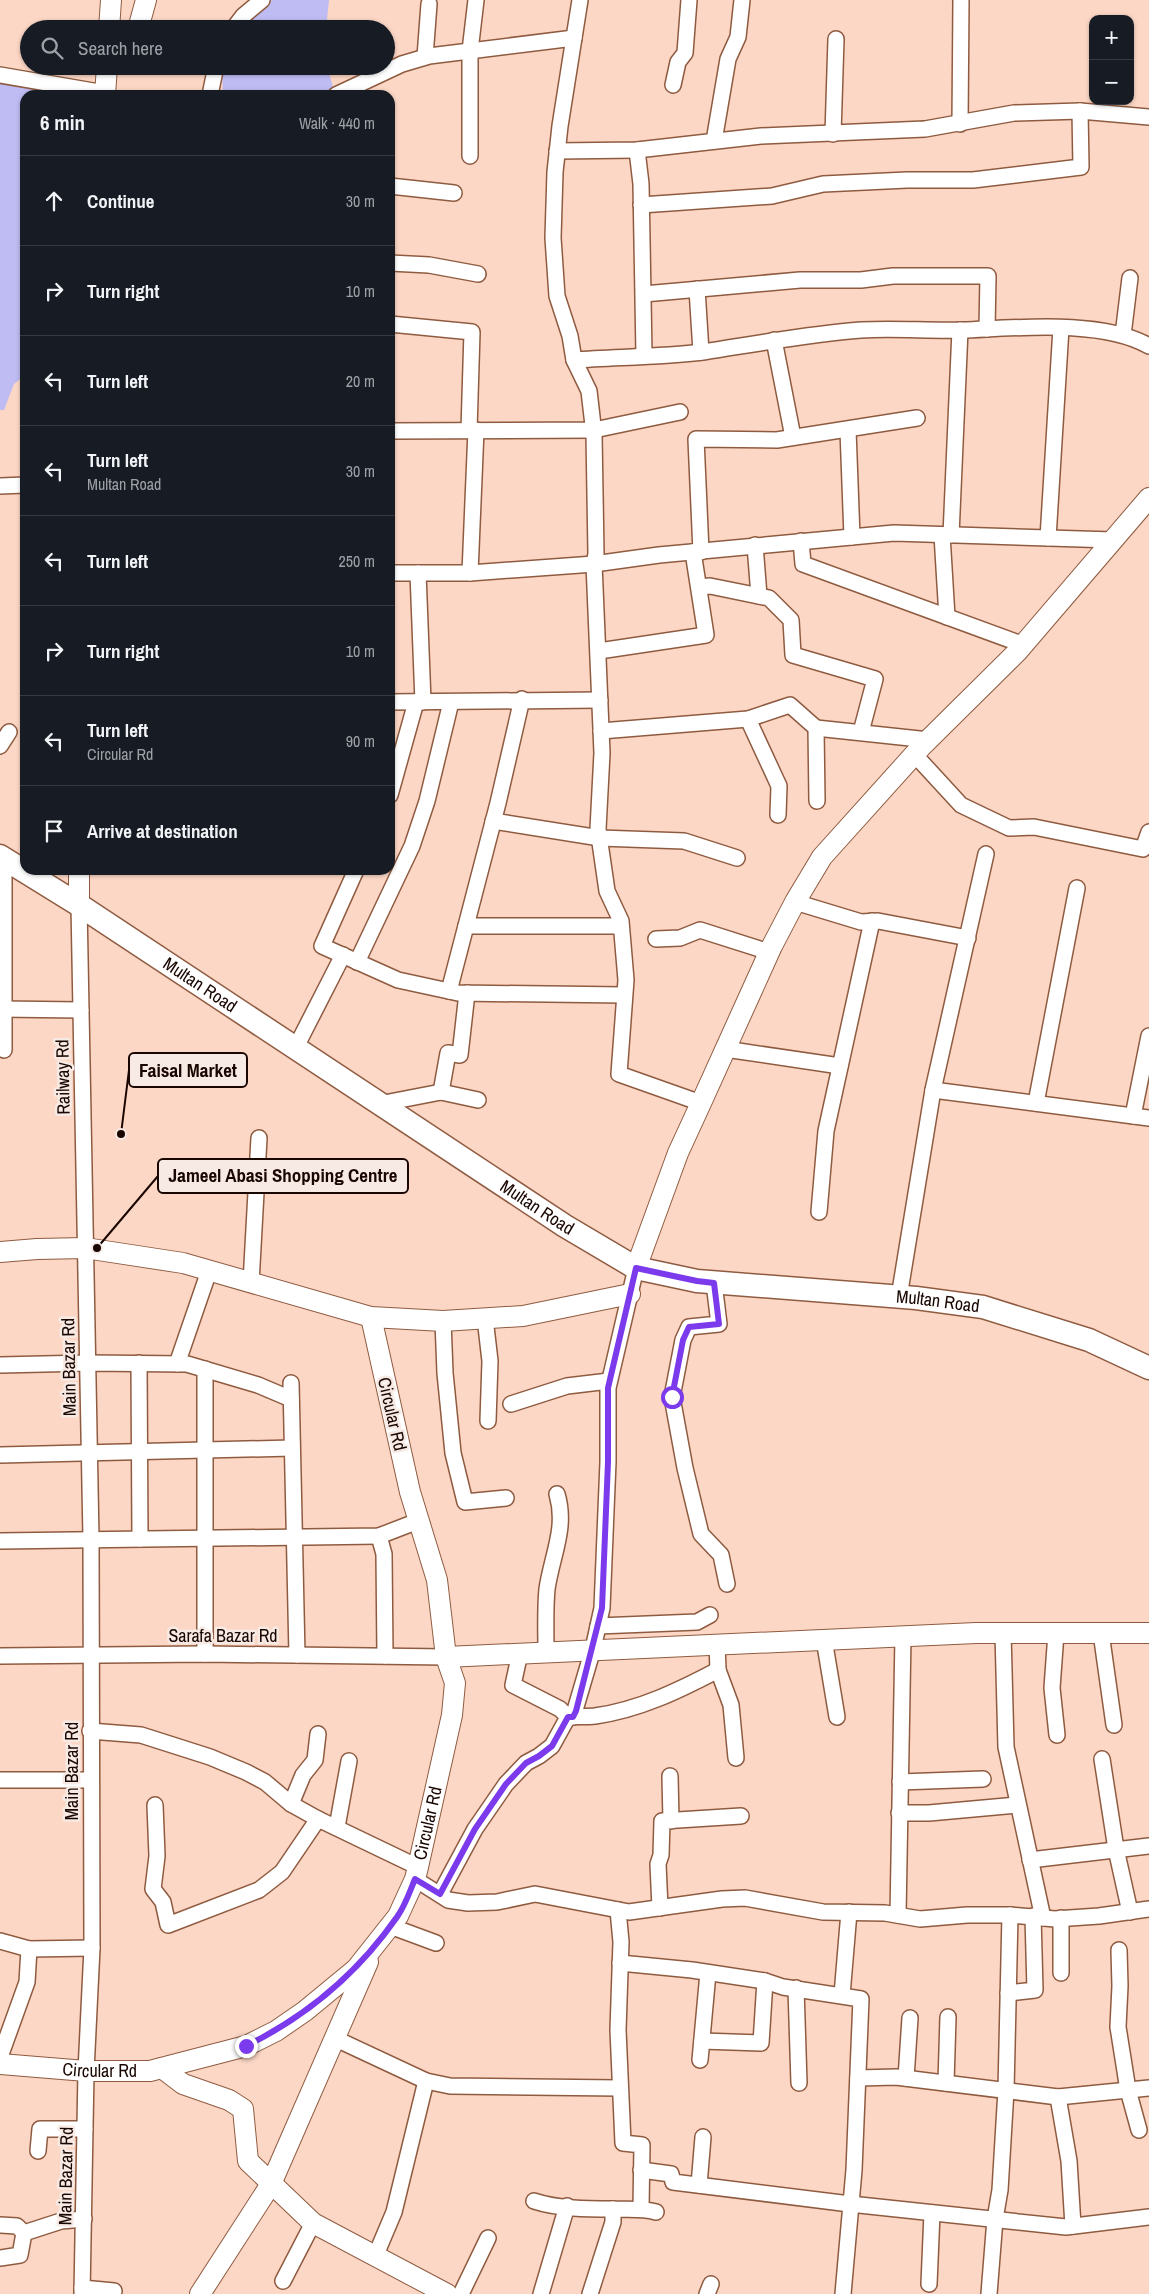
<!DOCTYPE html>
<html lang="en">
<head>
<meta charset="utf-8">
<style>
  :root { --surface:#171b24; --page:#242831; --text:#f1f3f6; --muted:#9ea1a6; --line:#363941 }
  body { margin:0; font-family:"Archivo Narrow",sans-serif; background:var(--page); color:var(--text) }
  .controls { position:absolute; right:15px; top:15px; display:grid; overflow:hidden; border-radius:10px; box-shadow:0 1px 4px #0004 }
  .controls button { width:45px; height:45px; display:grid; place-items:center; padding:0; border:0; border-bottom:1px solid var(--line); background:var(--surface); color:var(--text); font:25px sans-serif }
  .stop { position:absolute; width:15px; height:15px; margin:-11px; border:4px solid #7c3aed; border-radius:50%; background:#fff }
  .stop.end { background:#7c3aed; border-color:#fff; box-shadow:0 1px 5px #0008 }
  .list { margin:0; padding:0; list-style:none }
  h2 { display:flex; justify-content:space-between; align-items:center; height:65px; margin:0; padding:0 20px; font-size:21px }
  h2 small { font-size:16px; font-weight:400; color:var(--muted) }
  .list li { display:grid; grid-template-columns:32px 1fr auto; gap:15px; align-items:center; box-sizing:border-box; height:90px; padding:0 20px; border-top:1px solid var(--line) }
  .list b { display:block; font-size:19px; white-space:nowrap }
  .list p { margin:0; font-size:16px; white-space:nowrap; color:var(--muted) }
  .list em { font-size:16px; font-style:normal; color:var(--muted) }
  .icon { flex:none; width:28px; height:28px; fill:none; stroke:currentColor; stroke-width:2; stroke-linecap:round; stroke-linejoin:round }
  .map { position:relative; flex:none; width:1149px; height:2294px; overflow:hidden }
  .search { position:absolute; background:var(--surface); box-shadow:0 1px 4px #0004; left:20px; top:20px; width:375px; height:55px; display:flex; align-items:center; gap:12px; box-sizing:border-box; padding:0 18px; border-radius:28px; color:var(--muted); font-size:19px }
  .panel { position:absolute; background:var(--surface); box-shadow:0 1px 4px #0004; left:20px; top:90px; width:375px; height:785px; border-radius:15px }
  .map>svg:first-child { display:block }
</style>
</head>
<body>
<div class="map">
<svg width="1149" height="2294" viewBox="0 0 1149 2294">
  <rect width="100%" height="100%" fill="#fcd7c5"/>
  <g fill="#bfbcf4">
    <polygon points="272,0 329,0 326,29 240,29"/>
    <polygon points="224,66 327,66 333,87 319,95 223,93 222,73"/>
    <polygon points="0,82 91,95 25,95 25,375 14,384 4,410 0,410"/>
  </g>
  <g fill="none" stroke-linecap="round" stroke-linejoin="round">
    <defs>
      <g id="street">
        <polyline points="580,0 560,126 555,172 553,238 557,296 570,336 574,360 589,391 594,434 596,554 594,564 602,753 598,829 607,891 621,921 626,980 619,1074 701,1103"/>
        <polyline points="233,29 243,16 262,0"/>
        <polyline points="425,57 429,4"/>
        <polyline points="0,75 105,93"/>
        <polyline points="673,85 678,62 685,53 689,0"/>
        <polyline points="210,95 216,66"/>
        <polyline points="336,95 402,64 429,56 574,38"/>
        <polyline points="960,124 961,0"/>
        <polyline points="833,134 836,39"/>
        <polyline points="714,141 728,59 738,37 742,0"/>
        <polyline points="637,150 641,184 644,355"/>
        <polyline points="557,151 637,150 761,136 925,129 1014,113 1080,111 1149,117"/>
        <polyline points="470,156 470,51 476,0"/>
        <polyline points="390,186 454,193"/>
        <polyline points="641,205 772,196 823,184 907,180 973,180 1081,167 1080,111"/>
        <polyline points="390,263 429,265 478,274"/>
        <polyline points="697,289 701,352"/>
        <polyline points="644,294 800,280 861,280 893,276 988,276 987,329"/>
        <polyline points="390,324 472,332 469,430"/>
        <polyline points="1123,335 1130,278"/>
        <polyline points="774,340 793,437"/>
        <path d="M 574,360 C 617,357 661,357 703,352 C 755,344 808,334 861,330 C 894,328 929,331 963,330 C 1016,328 1102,319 1149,346"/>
        <polyline points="848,430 852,537"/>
        <polyline points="390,431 594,430 680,412"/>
        <polyline points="0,486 25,485"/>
        <polyline points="942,535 947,617"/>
        <polyline points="951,535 960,330"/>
        <polyline points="1048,538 1061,328"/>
        <polyline points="801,541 803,564 1024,645"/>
        <polyline points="755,545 759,596"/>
        <polyline points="701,552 696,439 777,440 917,418"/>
        <polyline points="390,573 470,573 594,564 659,555 894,533 1113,540"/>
        <polyline points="418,573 423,702"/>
        <polyline points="470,573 476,430"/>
        <polyline points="699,587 710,586 769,598 791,620 793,655 875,679 861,732"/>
        <polyline points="599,651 706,635 693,552"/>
        <polyline points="390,702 600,700"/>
        <polyline points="748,719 779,786 778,815"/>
        <polyline points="816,728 929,740"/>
        <polyline points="601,731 748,719 790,705 816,728 817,801"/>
        <polyline points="0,746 9,732"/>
        <polyline points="915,755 961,805 1009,828 1034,827 1143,849 1149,832"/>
        <polyline points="390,795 416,702"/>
        <polyline points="493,821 600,838 684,841 737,858"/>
        <polyline points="356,870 322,946 398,980 458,993 624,995"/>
        <polyline points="795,902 861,922 878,921 968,938"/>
        <polyline points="79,905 91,1539 92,1948 86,2071 82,2294"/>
        <polyline points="466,926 621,926"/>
        <polyline points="656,939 680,938 700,930 769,952"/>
        <polyline points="357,962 412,846 427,801 451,702"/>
        <polyline points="449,991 498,803 522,699"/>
        <polyline points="0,1009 81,1010"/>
        <polyline points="295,1049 343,955"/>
        <polyline points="725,1049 840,1066"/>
        <polyline points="4,1050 4,858"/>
        <polyline points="933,1090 1149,1118"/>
        <polyline points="441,1092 448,1053 460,1055 467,993"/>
        <polyline points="1036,1103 1077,888"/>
        <polyline points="379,1104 441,1092 478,1100"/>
        <polyline points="1133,1116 1149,1036"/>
        <polyline points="819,1212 826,1131 872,921"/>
        <polyline points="251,1283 259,1138"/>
        <polyline points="714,1283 719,1324 689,1327 683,1340 672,1397 685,1468 701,1534 721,1555 727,1584"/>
        <polyline points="899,1297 933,1090 986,854"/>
        <polyline points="485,1318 490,1361 488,1421"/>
        <polyline points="443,1321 445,1373 453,1453 465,1502 506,1498"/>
        <polyline points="139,1363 140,1539"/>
        <polyline points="177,1364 209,1271"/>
        <polyline points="0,1365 87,1363 187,1364 258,1385 291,1399"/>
        <polyline points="205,1369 205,1654"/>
        <polyline points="291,1383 297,1655"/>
        <polyline points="511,1404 567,1386 609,1381"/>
        <polyline points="0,1455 292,1448"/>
        <polyline points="379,1536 384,1554 385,1656"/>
        <polyline points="0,1541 379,1536 418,1521"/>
        <polyline points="598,1626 697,1622 710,1615"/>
        <polyline points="1003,1633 1006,1747 1043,1918"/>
        <polyline points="1056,1633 1052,1688 1057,1735"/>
        <polyline points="1101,1633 1114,1725"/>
        <polyline points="824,1639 837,1717"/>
        <polyline points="717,1644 718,1670 731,1705 736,1758"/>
        <path d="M 546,1652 C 546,1631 545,1609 547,1589 C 552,1555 567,1528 557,1494"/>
        <path d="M 520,1653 L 513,1685 L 560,1709 L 568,1717 C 577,1716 586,1717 595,1716 C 639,1710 680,1690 718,1670"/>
        <polyline points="0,1656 205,1654 446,1657"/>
        <polyline points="573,1717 593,1649 602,1608 608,1462 608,1388 636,1268"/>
        <polyline points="90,1731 141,1735 210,1757 246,1772 265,1782 291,1804 318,1819 418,1867"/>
        <polyline points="1102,1759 1116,1849 1130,1912"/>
        <polyline points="670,1776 671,1821"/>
        <polyline points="0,1780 91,1780"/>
        <polyline points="900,1782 983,1779"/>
        <polyline points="291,1804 303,1775 315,1760 318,1734"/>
        <polyline points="155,1805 157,1856 153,1889 163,1902 168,1925 259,1890 282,1872 318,1819"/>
        <polyline points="899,1813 929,1813 1017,1805"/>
        <polyline points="337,1827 349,1761"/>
        <polyline points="1030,1860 1149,1846"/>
        <polyline points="415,1879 448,1900 468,1903 497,1902 535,1894 629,1912 722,1899 745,1898 823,1912 885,1913 920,1919 967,1915 1010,1915 1055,1919 1099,1916 1149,1909"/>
        <polyline points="440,1894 475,1829 506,1784 526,1763 539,1756 552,1746 568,1717"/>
        <polyline points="660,1908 658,1864 661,1855 662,1821 741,1816"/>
        <polyline points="618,1910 621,1942 618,2030 623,2143 642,2145 641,2208"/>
        <polyline points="898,1915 903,1636"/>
        <polyline points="390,1926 436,1943"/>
        <polyline points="0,1941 29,1949 92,1948"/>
        <polyline points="1119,1950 1120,1986 1118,2027 1128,2090 1139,2130"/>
        <polyline points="620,1963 692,1970 765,1981 783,1987 861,1999 854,2170 843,2294"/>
        <polyline points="1061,1973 1061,1918"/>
        <polyline points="796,1988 799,2083"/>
        <polyline points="1008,1993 1035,1990 1033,1916"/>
        <polyline points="842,1995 849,1912"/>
        <polyline points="334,2038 426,2081 450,2086 619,2088"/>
        <polyline points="702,2041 761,2043 765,1981"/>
        <polyline points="0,2057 27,1982 29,1949"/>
        <polyline points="700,2060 708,1973"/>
        <polyline points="858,2078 896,2077 1058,2097 1149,2088"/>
        <polyline points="906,2078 910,2018"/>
        <polyline points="946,2083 948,2017"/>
        <polyline points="1058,2097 1069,2161 1073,2226"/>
        <polyline points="38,2151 40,2129 85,2129"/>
        <polyline points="641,2170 671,2174 673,2182 850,2204 1066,2227 1149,2217"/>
        <polyline points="699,2185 703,2137"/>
        <path d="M 534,2201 C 558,2209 588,2209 613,2209 C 629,2210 641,2208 656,2212"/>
        <polyline points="0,2225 17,2226 24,2233"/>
        <polyline points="375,2257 394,2212 426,2081"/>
        <polyline points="0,2258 20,2255 24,2233 61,2221 84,2219"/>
        <polyline points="283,2281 313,2223"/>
        <polyline points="929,2284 932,2213"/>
        <polyline points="82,2288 114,2291"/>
        <polyline points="461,2294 488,2238"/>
        <polyline points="541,2294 567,2206"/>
        <polyline points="590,2294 613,2222 613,2209"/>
        <polyline points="707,2294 711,2284"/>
        <polyline points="989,2294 995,2219 1000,2190 1006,2090 1010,1915"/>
      </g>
      <g id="secondary">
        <polyline points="109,29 111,0"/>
        <polyline points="138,29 146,0"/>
        <polyline points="105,95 107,66"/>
        <polyline points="79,870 79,905"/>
        <polyline points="0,1252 37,1249 85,1248 183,1263 371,1317 443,1321 523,1316 630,1294"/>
        <polyline points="636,1268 678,1153 701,1103 772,946 795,902 822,857 921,747 1017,652 1149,498"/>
        <polyline points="446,1657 976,1633 1149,1633"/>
        <path id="s1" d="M 0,2064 L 86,2071 L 150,2071 L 246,2046 L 276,2031 L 305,2011 L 356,1969 L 398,1916 L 415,1879 L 418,1867 L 452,1715 L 455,1683 L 446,1657 L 437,1580 L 410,1492 L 371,1317"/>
        <polyline points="162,2068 183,2084 229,2100 243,2109 248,2161 313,2223 447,2294"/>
        <polyline points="200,2294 271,2184 368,1962"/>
      </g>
      <g id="primary">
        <path id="s2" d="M 0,856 L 79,905 L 565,1226 L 636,1268 L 697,1281 L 916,1298 L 983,1307 L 1089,1340 L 1149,1368"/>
      </g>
    </defs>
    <use href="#street" stroke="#8f5b40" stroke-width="18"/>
    <use href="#secondary" stroke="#8f5b40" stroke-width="22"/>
    <use href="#primary" stroke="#8f5b40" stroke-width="25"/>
    <use href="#street" stroke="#fff" stroke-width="15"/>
    <use href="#secondary" stroke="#fff" stroke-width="20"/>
    <use href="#primary" stroke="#fff" stroke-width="22"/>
  </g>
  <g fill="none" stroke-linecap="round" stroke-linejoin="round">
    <path stroke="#7c3aed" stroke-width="6" d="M 246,2046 C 307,2016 358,1973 397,1917 C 405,1906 410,1891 415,1879 L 440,1894 L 475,1829 L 506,1784 L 526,1763 L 539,1756 L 552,1746 L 568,1717 L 573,1717 L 576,1711 L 602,1608 L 608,1462 L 608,1388 L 636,1268 L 697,1281 L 714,1283 L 719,1324 L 689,1327 L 683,1340 L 672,1397"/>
  </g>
  <g text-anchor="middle" stroke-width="5" stroke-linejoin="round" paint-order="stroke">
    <g font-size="18" fill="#190601" stroke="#f7eae4">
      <text dy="6" stroke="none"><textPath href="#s2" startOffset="238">Multan Road</textPath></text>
      <text transform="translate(63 1077) rotate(-91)" y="6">Railway Rd</text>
      <text dy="6" stroke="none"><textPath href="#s2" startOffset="642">Multan Road</textPath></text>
      <text dy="6" stroke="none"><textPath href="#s2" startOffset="1062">Multan Road</textPath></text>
      <text transform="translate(69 1367) rotate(-91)" y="6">Main Bazar Rd</text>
      <text transform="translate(392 1414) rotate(77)" y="6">Circular Rd</text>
      <text x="223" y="1642">Sarafa Bazar Rd</text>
      <text transform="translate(72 1771) rotate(-90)" y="6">Main Bazar Rd</text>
      <text dy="6" stroke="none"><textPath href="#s1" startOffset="550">Circular Rd</textPath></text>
      <text dy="6" stroke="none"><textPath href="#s1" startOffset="100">Circular Rd</textPath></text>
      <text transform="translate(66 2176) rotate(-89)" y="6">Main Bazar Rd</text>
    </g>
  </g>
  <path fill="none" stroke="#190601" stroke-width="2" d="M121 1134L129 1070M97 1248L158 1176"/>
  <g fill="#190601" stroke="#f7eae4" stroke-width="2">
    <circle cx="121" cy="1134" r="5"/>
    <circle cx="97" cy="1248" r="5"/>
  </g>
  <g fill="#f7eae4" stroke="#190601" stroke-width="2">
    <rect x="129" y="1053" width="118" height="34" rx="5"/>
    <rect x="158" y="1159" width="250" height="34" rx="5"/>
  </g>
  <g font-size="19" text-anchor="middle" font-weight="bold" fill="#190601">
    <text x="188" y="1077">Faisal Market</text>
    <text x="283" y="1182">Jameel Abasi Shopping Centre</text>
  </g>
</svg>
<div class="controls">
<button>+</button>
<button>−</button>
</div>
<div class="stop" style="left:672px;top:1397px"></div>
<div class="stop end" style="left:246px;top:2046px"></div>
<div class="search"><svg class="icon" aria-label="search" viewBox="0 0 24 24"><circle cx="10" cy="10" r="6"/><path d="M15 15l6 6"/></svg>Search here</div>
<section class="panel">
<h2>6 min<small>Walk · 440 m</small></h2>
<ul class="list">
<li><svg class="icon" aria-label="ahead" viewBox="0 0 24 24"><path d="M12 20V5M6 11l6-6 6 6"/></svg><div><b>Continue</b></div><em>30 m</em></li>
<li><svg class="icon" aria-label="right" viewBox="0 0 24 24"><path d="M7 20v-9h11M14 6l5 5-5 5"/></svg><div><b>Turn right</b></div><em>10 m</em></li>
<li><svg class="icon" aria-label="left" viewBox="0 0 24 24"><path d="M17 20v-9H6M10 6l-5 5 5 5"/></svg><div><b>Turn left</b></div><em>20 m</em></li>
<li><svg class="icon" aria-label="left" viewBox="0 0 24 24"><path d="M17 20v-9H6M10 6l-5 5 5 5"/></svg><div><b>Turn left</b><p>Multan Road</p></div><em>30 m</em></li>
<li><svg class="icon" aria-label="left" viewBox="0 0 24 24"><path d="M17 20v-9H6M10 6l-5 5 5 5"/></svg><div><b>Turn left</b></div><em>250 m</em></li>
<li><svg class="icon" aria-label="right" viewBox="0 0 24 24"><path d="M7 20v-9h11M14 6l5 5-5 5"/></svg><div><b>Turn right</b></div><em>10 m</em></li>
<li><svg class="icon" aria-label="left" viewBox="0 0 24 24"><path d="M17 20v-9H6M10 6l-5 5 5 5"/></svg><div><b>Turn left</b><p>Circular Rd</p></div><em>90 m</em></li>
<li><svg class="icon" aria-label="arrive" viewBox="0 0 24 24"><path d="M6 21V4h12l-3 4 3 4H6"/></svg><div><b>Arrive at destination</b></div></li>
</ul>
</section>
</div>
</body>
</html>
